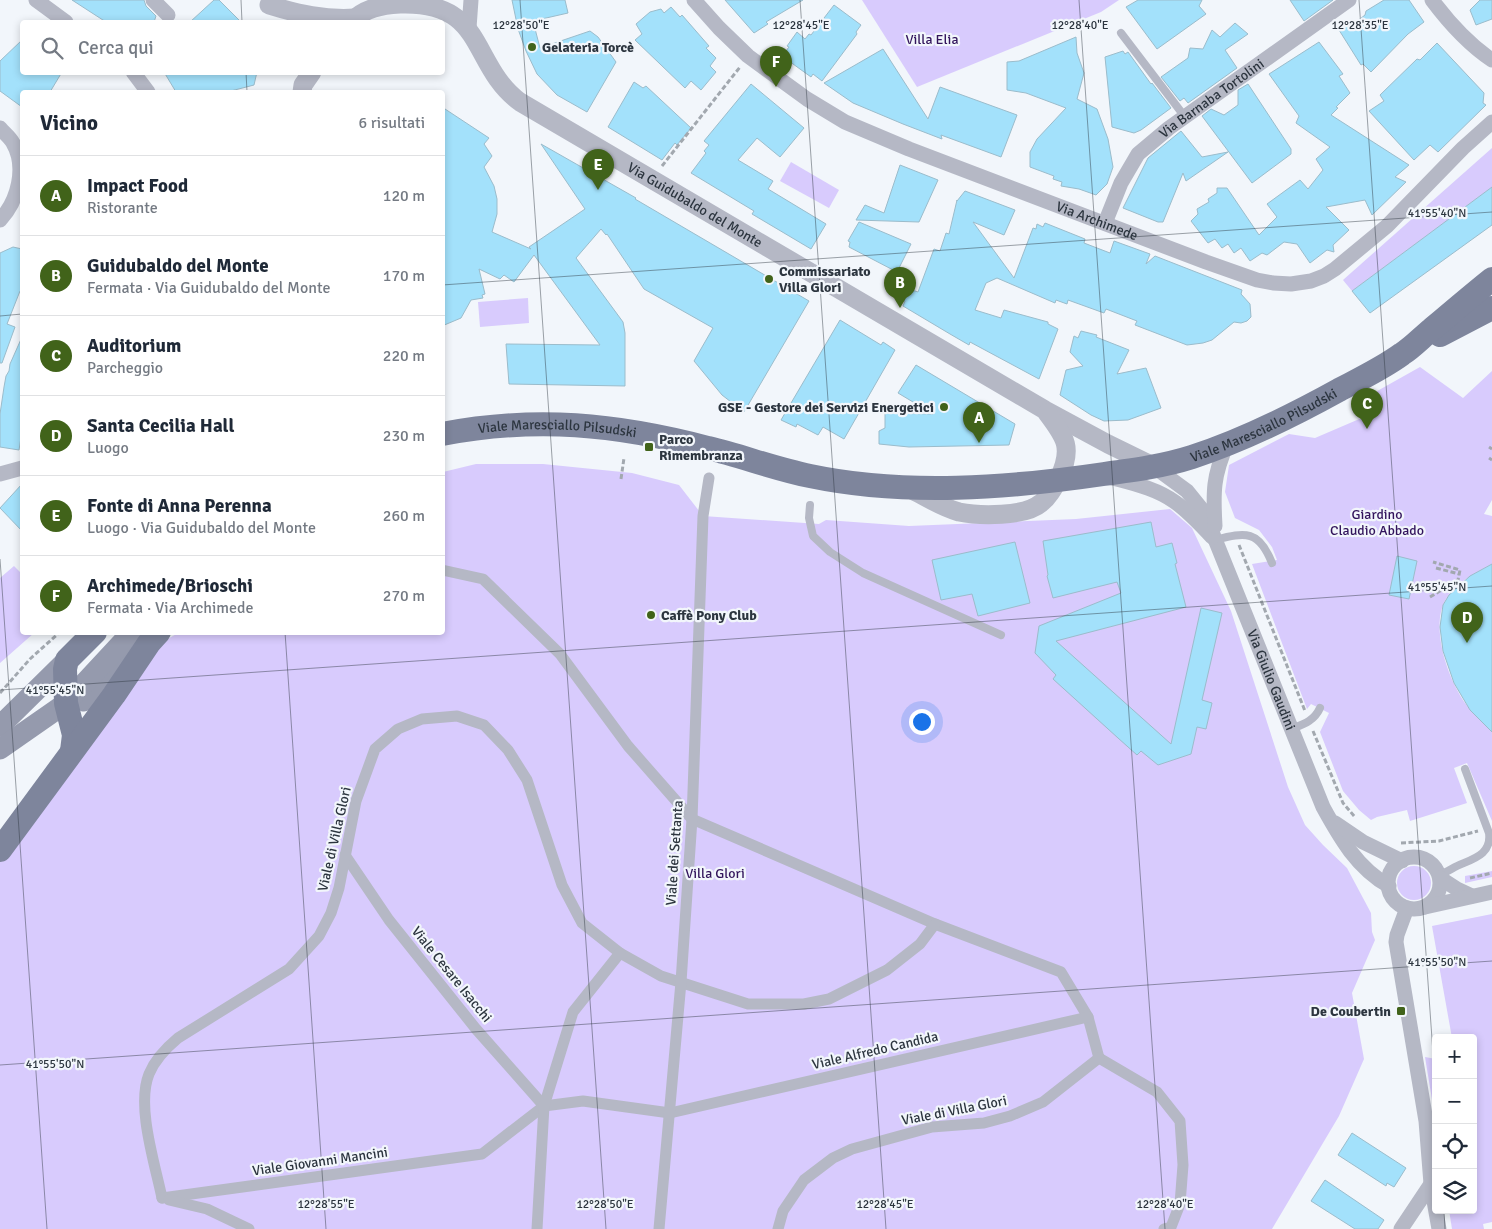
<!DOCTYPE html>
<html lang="it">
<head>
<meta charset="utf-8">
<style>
  :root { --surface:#fff; --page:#f2f2f3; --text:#1f2937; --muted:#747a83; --line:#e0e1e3; --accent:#41631a }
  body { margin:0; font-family:Signika,sans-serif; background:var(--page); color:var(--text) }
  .controls { position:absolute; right:15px; bottom:15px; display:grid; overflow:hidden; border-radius:5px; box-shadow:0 2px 8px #0003 }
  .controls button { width:45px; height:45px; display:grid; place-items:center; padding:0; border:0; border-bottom:1px solid var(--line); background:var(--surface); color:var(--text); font:25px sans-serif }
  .you { position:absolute; left:921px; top:721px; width:18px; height:18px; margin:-12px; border:4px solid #fff; border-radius:50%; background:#1a73e8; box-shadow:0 0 0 8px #1a73e833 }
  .badge { display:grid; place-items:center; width:32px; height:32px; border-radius:50%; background:var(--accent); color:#fff; font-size:16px; font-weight:700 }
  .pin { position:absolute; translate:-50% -41px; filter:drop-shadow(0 1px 2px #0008) }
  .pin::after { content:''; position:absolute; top:26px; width:18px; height:15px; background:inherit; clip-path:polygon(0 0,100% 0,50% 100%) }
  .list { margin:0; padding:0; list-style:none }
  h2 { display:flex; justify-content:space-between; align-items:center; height:65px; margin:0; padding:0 20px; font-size:21px }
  h2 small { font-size:16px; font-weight:400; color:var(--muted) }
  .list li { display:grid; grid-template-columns:32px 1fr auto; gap:15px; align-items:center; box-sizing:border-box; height:80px; padding:0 20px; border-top:1px solid var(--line) }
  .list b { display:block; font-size:19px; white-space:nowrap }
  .list p { margin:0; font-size:16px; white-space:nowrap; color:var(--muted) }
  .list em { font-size:16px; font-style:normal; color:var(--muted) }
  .icon { flex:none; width:28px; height:28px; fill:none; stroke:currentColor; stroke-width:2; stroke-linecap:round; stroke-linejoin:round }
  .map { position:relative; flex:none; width:1492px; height:1229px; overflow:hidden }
  .search { position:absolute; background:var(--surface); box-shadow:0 2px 8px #0003; left:20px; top:20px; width:425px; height:55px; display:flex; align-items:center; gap:12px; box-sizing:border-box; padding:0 18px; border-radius:5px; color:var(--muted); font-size:19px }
  .panel { position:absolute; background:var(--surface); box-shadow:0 2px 8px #0003; left:20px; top:90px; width:425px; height:545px; border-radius:5px }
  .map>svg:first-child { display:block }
</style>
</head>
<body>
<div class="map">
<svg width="1492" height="1229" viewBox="0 0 1492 1229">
  <rect width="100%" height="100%" fill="#f2f6fb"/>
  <g fill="#d8cbfd">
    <polygon points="862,0 1119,0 1101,12 917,87"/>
    <polygon points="1492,148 1492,187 1352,291 1343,280"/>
    <polygon points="791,162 839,190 829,208 780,181"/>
    <polygon points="528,298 529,323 480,327 478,302"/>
    <path d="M 1420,367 L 1463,398 L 1492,371 L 1492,500 L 1484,514 L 1492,516 L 1492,564 C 1475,573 1457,582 1446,599 C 1429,627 1449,684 1469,708 C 1475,716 1484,722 1492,728 L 1492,821 L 1467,763 L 1454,768 L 1467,803 L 1410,821 L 1407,810 L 1377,817 L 1371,820 L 1359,810 L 1343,791 L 1320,732 L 1329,713 L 1311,704 L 1307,709 L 1252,564 L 1277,560 L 1272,547 L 1259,530 L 1235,518 L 1225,492 L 1229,465 L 1289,434 L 1315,438 L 1371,414 L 1363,399 Z"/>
    <polygon points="476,464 543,464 632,473 679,485 703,516 819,524 826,520 909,526 1076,519 1170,509 1192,528 1231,611 1288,787 1305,825 1323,845 1347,868 1371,913 1372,932 1375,940 1352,993 1364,1059 1339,1116 1272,1229 0,1229 0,861 164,641 180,632 442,632 443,472"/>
    <polygon points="14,566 22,574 22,632 34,633 0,663 0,578"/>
    <circle cx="1414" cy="883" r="17"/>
    <polygon points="1492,871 1492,877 1465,883 1465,876"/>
    <polygon points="1492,914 1492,1222 1483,1224 1484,1229 1452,1229 1449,1210 1473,1210 1473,1038 1452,1038 1432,926"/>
    <polygon points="1425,1057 1436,1059 1436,1124"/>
  </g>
  <g fill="#a3e1fb" stroke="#9bbccb">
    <polygon points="72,0 144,0 146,6 156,16 154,22 106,22"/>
    <polygon points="214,0 219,0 241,22 190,22"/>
    <polygon points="512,0 565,0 568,13 533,21 540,48 590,31 598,37 616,62 587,112 557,95 537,74 526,51 518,29"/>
    <polygon points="725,0 803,0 766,22 768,24 754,33"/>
    <polygon points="1138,0 1202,0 1199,6 1206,14 1157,49 1126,7"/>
    <polygon points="1290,0 1333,0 1304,21"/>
    <polygon points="1384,0 1409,0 1424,22 1408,34 1371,72 1363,64 1361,65 1339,30 1348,24 1351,26 1365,15 1366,11"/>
    <polygon points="1480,0 1492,0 1492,19 1476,25 1470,10"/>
    <polygon points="834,5 861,25 856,32 857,34 822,81 813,74 811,77 782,56 789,47 787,46 797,32 805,39 809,34 811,35"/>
    <polygon points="671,7 680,17 682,15 709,46 706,48 716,58 710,66 716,72 701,90 691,81 685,88 635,40 642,34 636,24 650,12 661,9 664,13"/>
    <polygon points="1235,23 1248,34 1225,50 1237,68 1188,103 1184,98 1180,101 1161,77 1188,58 1190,48 1203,49 1212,30 1220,37"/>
    <polygon points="1076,37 1077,53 1084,73 1077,99 1097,109 1108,139 1113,167 1107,184 1096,195 1079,189 1061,186 1062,182 1053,179 1054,176 1030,167 1030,152 1037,139 1066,108 1026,93 1007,90 1007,62 1019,61"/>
    <polygon points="22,40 22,72 62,72 50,92 22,92 22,107 0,91 0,61"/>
    <polygon points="1319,42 1343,74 1339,76 1350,93 1336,107 1338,108 1331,115 1409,165 1395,177 1406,182 1372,215 1365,200 1326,207 1349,230 1333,245 1334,252 1327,250 1310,263 1297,244 1284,242 1267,255 1262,253 1250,261 1241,248 1234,253 1228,244 1222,248 1215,239 1208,243 1191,221 1198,214 1197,209 1209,202 1208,199 1217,193 1217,188 1227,188 1259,235 1277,217 1267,204 1300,180 1308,189 1323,170 1316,159 1330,147 1296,123 1299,116 1269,74"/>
    <polygon points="1437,43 1484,93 1483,103 1486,105 1438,152 1430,145 1414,160 1369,111 1384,101 1380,95 1417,59 1420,60"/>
    <polygon points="883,49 928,119 940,87 1017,115 1001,157 941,135 942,139 903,124 853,103 824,83"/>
    <polygon points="1123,51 1125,54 1128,52 1151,84 1152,83 1171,108 1141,130 1134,133 1112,127 1105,57"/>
    <polygon points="164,72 257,72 254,85 227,92 176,92"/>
    <polygon points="634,82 643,88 646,86 691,128 677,145 675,143 662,160 608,127"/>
    <polygon points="751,84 804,128 780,157 757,138 738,160 773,181 768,189 826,224 811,249 752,214 754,211 691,173 706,153 704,151 709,145 704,141"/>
    <polygon points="1248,84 1291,149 1291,154 1252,183 1202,116 1211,109 1224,115 1238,105 1238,90"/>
    <polygon points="442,107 489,138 484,144 492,156 484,167 494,186 497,199 497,214 492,232 531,249 529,247 585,209 541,144 636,198 635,199 809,301 744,412 722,395 694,361 713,328 644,289 607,234 606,235 601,229 576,258 623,322 625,333 625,386 509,384 506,344 600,345 534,255 514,282 504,275 500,279 479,269 485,294 482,295 483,298 471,300 461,318 442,326"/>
    <polygon points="1181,131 1202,157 1228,152 1186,181 1183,173 1163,222 1158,222 1123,208 1148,158"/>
    <polygon points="900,165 938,180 919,222 856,220 865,205 884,213"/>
    <polygon points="1492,187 1492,225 1370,313 1352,291"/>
    <polygon points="965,191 1015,210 1004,235 973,222 1014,278 1033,228 1036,229 1037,224 1043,227 1045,223 1085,239 1084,243 1110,253 1114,241 1150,254 1146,264 1155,256 1242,290 1241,294 1250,304 1251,317 1247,321 1241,323 1234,322 1212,340 1203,343 1187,345 1135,325 1137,321 1106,309 1104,313 1068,300 1067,304 1056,300 1055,303 997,278 986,283 975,310 1001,318 1004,310 1048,322 1048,324 1058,329 1039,379 970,342 969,345 950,334 903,306 905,301 900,299 906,288 918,292 934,249 940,251 946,233 949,234 957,200 957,201"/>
    <polygon points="859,222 911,244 897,272 849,247 850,242 848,241"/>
    <polygon points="13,247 22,249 22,292 20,291 7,324 15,327 2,363 0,363 0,253"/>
    <polygon points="840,320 881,345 883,342 895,350 844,439 823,427 818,435 797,424 796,427 781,420"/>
    <polygon points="1081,331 1097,335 1096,337 1129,350 1117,374 1146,368 1161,408 1128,420 1104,421 1091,415 1060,395 1066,370 1083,366 1070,352 1074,336 1078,338"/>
    <polygon points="22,337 22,431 19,450 0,447 0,414 4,387 6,376 9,371 10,364"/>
    <polygon points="916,365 1015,424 1009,445 909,447 879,444 879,431 885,428 885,413 933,414 898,393"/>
    <polygon points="22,484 22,531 0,508"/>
    <polygon points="1151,522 1156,547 1172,543 1177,563 1175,564 1186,607 1056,641 1171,744 1201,608 1222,613 1202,700 1212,703 1206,729 1197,727 1191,754 1158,765 1141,751 1137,755 1118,738 1053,679 1056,675 1035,653 1039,626 1121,593 1117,582 1053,598 1047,576 1048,575 1043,541"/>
    <polygon points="1015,542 1030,603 978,616 972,594 941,600 932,560"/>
    <polygon points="1397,556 1417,561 1409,599 1389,595"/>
    <polygon points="1492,564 1492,732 1470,710 1454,683 1443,651 1440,627 1443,605 1449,595 1470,576"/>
    <polygon points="1352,1133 1406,1168 1394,1187 1387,1183 1386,1186 1338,1155"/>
    <polygon points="1325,1180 1384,1220 1378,1229 1355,1229 1311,1201"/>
  </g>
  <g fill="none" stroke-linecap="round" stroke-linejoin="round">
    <g stroke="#a2a8af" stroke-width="3" stroke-dasharray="5 2.5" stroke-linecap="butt">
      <polyline points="662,166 740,67"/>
      <polyline points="1489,447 1492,449"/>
      <polyline points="1489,458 1492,460"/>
      <polyline points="621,479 624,458"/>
      <polyline points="1239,545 1305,711"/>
      <polyline points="1436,568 1459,574"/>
      <polyline points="1430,597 1458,580 1460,570 1433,562"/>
      <polyline points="0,693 30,659 60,632"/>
      <polyline points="1313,731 1343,803 1355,817"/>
      <polyline points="1401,843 1439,841 1478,831"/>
      <polyline points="1470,878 1492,873"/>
    </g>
    <g stroke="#b5b8c5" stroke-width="8">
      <polyline points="1121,33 1185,117"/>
      <polyline points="810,505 809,518 813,536 830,552 863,573 1001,635"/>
      <path d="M 1215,540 C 1246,532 1259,530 1272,563"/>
      <path d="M 1291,729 C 1304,724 1314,721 1320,708"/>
      <path d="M 1439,875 C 1445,873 1451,869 1457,866 C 1472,859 1492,855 1489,833 L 1465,769"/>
    </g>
    <g stroke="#b5b8c5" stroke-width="11">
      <polyline points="442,570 483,579 560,654 628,746 692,819 935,924 1061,972 1088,1017 1099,1058"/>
      <polyline points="345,855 389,920 476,1029 544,1106"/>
      <polyline points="1099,1058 1157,1092 1180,1121 1183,1165 1180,1204 1171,1227 1164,1229"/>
      <path d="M 162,1198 C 155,1164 136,1106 149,1074 C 155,1059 166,1048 178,1038 L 289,969 L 319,936 L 331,913 L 339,888 L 356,801 L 375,749 L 398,729 L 422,719 L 457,716 L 484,725 L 508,750 L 527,780 L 562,885 L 582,923 L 620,953 L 661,976 L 748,1004 L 804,1004 L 829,999 L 887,970 L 920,944 L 935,924"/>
      <polyline points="162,1198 482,1154 544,1106 583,1101 670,1113 1088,1017"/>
      <polyline points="169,1200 207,1209 249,1229"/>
      <polyline points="537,1229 544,1106 573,1012 620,953"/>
      <polyline points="659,1229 681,982 692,819 703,516 709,478"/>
      <polyline points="778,1229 783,1211 804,1180 833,1158 852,1149 932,1127 984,1123 1010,1116 1043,1102 1099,1058"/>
    </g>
    <g stroke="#b5b8c5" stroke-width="15">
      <polyline points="36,0 66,22"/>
      <polyline points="153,0 168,15"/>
      <path id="s1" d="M 694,0 L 719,28 L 748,56 L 807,99 L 845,122 L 909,149 L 1206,262 L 1257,280 L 1273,283 L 1291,284 L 1311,281 L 1324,276 L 1335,269 L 1387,226 L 1463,148 L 1492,122"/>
      <path d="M 1432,0 C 1450,24 1468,44 1492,60"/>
      <polyline points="469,28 471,0"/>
      <polyline points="133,72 148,92"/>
      <path d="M 0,128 C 4,133 10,137 13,143 C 27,167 18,201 0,220"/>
      <path id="s2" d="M 1105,223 L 1121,183 L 1138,154 L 1169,128 L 1349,0"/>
      <path id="s3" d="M 1153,466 L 1187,491 L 1204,512 L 1323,807 C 1340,838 1357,868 1389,886"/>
      <polyline points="0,474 22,468"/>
      <path d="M 1109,477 C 1131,483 1156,488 1175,502 C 1189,512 1201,525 1212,537"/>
      <path d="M 1215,526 C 1213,492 1213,476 1227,444"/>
      <polyline points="1335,823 1363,842 1402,861"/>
      <circle cx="1414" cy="883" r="26"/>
      <polyline points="1440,878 1457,889 1472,896"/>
      <polyline points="1425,907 1492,892"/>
      <polyline points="1407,908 1397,935 1396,942 1426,1121 1431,1184 1439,1229"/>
      <polyline points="1401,1229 1431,1184"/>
    </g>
    <g stroke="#b5b8c5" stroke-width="19">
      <path d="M 269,5 C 298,14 325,20 355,18"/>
      <path id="s4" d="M 351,22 C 364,8 382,5 400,4 C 487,1 469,64 520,102 L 1045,410 L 1108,444 L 1153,466"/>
      <polyline points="302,92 303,85 312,72"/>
      <path d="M 907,487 C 924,496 941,507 959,512 C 979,516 1025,517 1041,503 C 1049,497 1054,487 1059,478 C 1073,448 1066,438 1047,413"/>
    </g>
    <g stroke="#959aad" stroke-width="21">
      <polyline points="84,701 91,697 134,657"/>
      <polyline points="0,726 67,660"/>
      <polyline points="0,749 66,703 132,632"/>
    </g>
    <g stroke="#7e859c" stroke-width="24">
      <polyline points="1440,335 1492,308"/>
      <path id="s5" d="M 442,434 C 536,416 616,424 708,448 C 742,456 775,469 810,476 C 905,496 1009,488 1104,474 C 1134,470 1164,466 1192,457 C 1244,440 1292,416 1339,390 C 1360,379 1383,368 1402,354 C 1413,347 1422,337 1432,329 C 1452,312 1472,295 1492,279"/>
      <polyline points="72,751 74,735 66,703 65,669 67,660 95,632"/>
      <polyline points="0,850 114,695 149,643 159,632"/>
    </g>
  </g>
  <path fill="none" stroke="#2c353f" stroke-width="1" stroke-opacity="0.45" d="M 241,0 L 242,22M 520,0 L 606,1229M 800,0 L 886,1229M 1079,0 L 1165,1229M 1359,0 L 1436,1096M 246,72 L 247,92M 442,285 L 1492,212M 0,316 L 22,314M 0,559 L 47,1229M 285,632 L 326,1229M 0,690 L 1492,586M 0,1065 L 1492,961M 1444,1210 L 1445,1229"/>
  <g fill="#41631a" stroke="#f2f6fb" stroke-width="2">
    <circle cx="532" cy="47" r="5"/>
    <circle cx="769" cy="279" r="5"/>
    <circle cx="944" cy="407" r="5"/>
    <rect x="644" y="442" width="10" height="10" rx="2.5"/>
    <circle cx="651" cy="615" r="5"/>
    <rect x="1396" y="1006" width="10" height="10" rx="2.5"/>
  </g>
  <g text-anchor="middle" stroke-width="4.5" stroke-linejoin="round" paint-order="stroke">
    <g font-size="14" fill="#32145c" stroke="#f2f6fb">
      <text x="932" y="44">Villa Elia</text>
      <text x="1377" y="519">Giardino<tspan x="1377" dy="16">Claudio Abbado</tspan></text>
      <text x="715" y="878">Villa Glori</text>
    </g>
    <g font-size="14" font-weight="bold" fill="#2c353f" stroke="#f2f6fb" text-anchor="start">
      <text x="542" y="52">Gelateria Torcè</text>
      <text x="779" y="276">Commissariato<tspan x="779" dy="16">Villa Glori</tspan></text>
      <text x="934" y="412" text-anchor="end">GSE - Gestore dei Servizi Energetici</text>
      <text x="659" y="444">Parco<tspan x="659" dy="16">Rimembranza</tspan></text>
      <text x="661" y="620">Caffè Pony Club</text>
      <text x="1391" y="1016" text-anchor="end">De Coubertin</text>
    </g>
    <g font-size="14" fill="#2c353f" stroke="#f2f6fb">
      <text dy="5" stroke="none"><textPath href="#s2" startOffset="169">Via Barnaba Tortolini</textPath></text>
      <text dy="5" stroke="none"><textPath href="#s4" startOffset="422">Via Guidubaldo del Monte</textPath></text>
      <text dy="5" stroke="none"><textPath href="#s1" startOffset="466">Via Archimede</textPath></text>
      <text dy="5" stroke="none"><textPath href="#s5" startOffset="838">Viale Maresciallo Pilsudski</textPath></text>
      <text dy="5" stroke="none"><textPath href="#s5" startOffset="116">Viale Maresciallo Pilsudski</textPath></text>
      <text dy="5" stroke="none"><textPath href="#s3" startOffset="250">Via Giulio Gaudini</textPath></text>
      <text transform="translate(334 839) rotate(-77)" y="5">Viale di Villa Glori</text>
      <text transform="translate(674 853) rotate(-86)" y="5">Viale dei Settanta</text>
      <text transform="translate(452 974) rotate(51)" y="5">Viale Cesare Isacchi</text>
      <text transform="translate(875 1050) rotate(-13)" y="5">Viale Alfredo Candida</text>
      <text transform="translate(954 1110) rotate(-11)" y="5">Viale di Villa Glori</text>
      <text transform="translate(320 1161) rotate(-8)" y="5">Viale Giovanni Mancini</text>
    </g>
  </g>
  <g font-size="12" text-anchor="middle" fill="#2c353f" stroke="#f2f6fb" stroke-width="4.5" stroke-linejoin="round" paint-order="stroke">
    <text x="521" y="29">12°28'50"E</text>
    <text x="801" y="29">12°28'45"E</text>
    <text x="1080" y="29">12°28'40"E</text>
    <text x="1360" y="29">12°28'35"E</text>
    <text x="1437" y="217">41°55'40"N</text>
    <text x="1437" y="591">41°55'45"N</text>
    <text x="55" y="694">41°55'45"N</text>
    <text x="1437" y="966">41°55'50"N</text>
    <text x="55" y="1068">41°55'50"N</text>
    <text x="326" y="1208">12°28'55"E</text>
    <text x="605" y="1208">12°28'50"E</text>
    <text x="885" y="1208">12°28'45"E</text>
    <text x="1165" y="1208">12°28'40"E</text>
  </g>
</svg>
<div class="controls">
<button>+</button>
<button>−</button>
<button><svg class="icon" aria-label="locate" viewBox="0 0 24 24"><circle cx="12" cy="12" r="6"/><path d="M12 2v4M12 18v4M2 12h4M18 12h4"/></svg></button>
<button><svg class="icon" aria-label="layers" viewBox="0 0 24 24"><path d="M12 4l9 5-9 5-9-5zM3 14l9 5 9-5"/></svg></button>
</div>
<div class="you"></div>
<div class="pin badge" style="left:979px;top:443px">A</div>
<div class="pin badge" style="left:900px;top:308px">B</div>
<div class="pin badge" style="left:1367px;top:429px">C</div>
<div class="pin badge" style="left:1467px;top:643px">D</div>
<div class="pin badge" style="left:598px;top:190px">E</div>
<div class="pin badge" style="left:776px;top:87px">F</div>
<div class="search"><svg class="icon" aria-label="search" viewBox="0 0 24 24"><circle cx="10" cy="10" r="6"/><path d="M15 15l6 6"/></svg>Cerca qui</div>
<section class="panel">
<h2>Vicino<small>6 risultati</small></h2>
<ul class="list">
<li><span class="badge">A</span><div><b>Impact Food</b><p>Ristorante</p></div><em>120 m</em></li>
<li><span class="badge">B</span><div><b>Guidubaldo del Monte</b><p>Fermata · Via Guidubaldo del Monte</p></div><em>170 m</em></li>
<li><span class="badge">C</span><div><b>Auditorium</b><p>Parcheggio</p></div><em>220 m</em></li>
<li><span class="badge">D</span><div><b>Santa Cecilia Hall</b><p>Luogo</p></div><em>230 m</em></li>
<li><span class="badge">E</span><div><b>Fonte di Anna Perenna</b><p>Luogo · Via Guidubaldo del Monte</p></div><em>260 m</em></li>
<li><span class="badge">F</span><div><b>Archimede/Brioschi</b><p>Fermata · Via Archimede</p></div><em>270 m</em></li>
</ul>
</section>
</div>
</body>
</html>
